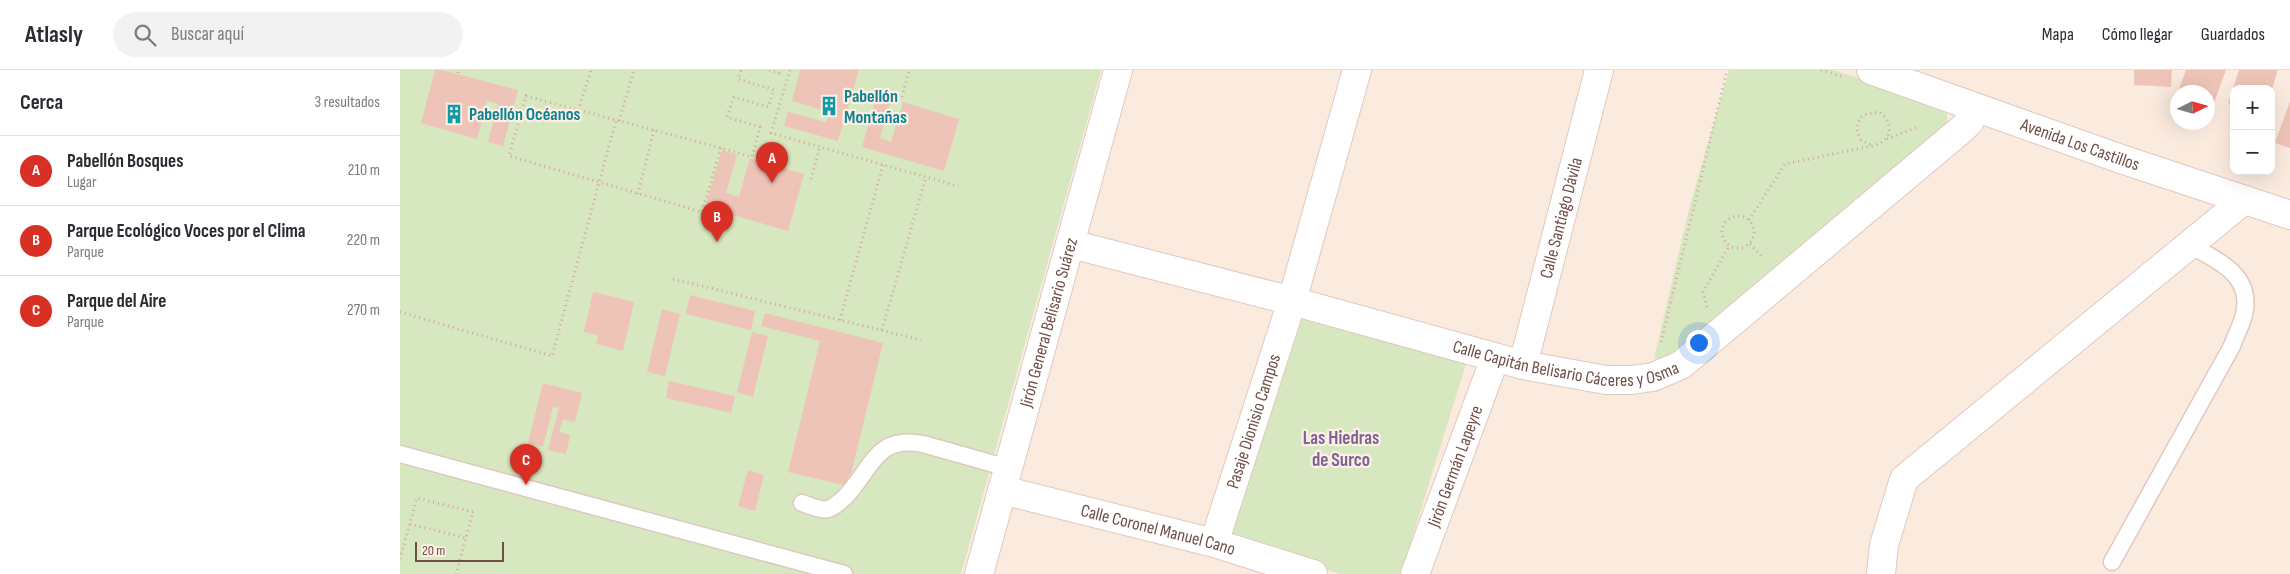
<!DOCTYPE html>
<html lang="es">
<head>
<meta charset="utf-8">
<style>
  :root { --surface:#fff; --page:#f2f2f3; --text:#2b2b33; --muted:#7c7c81; --line:#e1e1e2; --accent:#d93025 }
  body { margin:0; font-family:"Sofia Sans Condensed",sans-serif; background:var(--page); color:var(--text) }
  .controls { position:absolute; right:15px; top:15px; display:grid; overflow:hidden; border-radius:10px; box-shadow:0 5px 20px #0002 }
  .controls button { width:45px; height:45px; display:grid; place-items:center; padding:0; border:0; border-bottom:1px solid var(--line); background:var(--surface); color:var(--text); font:25px sans-serif }
  .compass { position:absolute; left:1770px; top:15px; width:45px; height:45px; border-radius:50%; background:var(--surface); box-shadow:0 5px 20px #0002; rotate:85deg }
  .scale { position:absolute; left:15px; bottom:12px; width:89px; box-sizing:border-box; padding-left:5px; border:2px solid #704f48; border-top:0; font-size:14px; line-height:18px; white-space:nowrap; color:#704f48; -webkit-text-stroke:4px #feefe5; paint-order:stroke }
  .you { position:absolute; left:1298px; top:272px; width:18px; height:18px; margin:-12px; border:4px solid #fff; border-radius:50%; background:#1a73e8; box-shadow:0 0 0 8px #1a73e833 }
  .badge { display:grid; place-items:center; width:32px; height:32px; border-radius:50%; background:var(--accent); color:#fff; font-size:16px; font-weight:700 }
  .pin { position:absolute; translate:-50% -41px; filter:drop-shadow(0 1px 2px #0008) }
  .pin::after { content:''; position:absolute; top:26px; width:18px; height:15px; background:inherit; clip-path:polygon(0 0,100% 0,50% 100%) }
  .list { margin:0; padding:0; list-style:none }
  h2 { display:flex; justify-content:space-between; align-items:center; height:65px; margin:0; padding:0 20px; font-size:21px }
  h2 small { font-size:16px; font-weight:400; color:var(--muted) }
  .list li { display:grid; grid-template-columns:32px 1fr auto; gap:15px; align-items:center; box-sizing:border-box; height:70px; padding:0 20px; border-top:1px solid var(--line) }
  .list b { display:block; font-size:19px; white-space:nowrap }
  .list p { margin:0; font-size:16px; white-space:nowrap; color:var(--muted) }
  .list em { font-size:16px; font-style:normal; color:var(--muted) }
  .icon { flex:none; width:28px; height:28px; fill:none; stroke:currentColor; stroke-width:2; stroke-linecap:round; stroke-linejoin:round }
  .map { position:relative; flex:none; width:1890px; height:504px; overflow:hidden }
  header { display:flex; align-items:center; gap:30px; box-sizing:border-box; height:70px; padding:0 25px; background:var(--surface); border-bottom:1px solid var(--line) }
  header strong { font-size:24px }
  nav { display:flex; gap:28px; margin-inline-start:auto; font-size:18px }
  .search { width:350px; height:45px; background:var(--page); display:flex; align-items:center; gap:12px; box-sizing:border-box; padding:0 18px; border-radius:28px; color:var(--muted); font-size:19px }
  main { display:flex }
  aside { flex:1; background:var(--surface) }
  .map>svg:first-child { display:block }
</style>
</head>
<body>
<header>
<strong>Atlasly</strong>
<div class="search"><svg class="icon" aria-label="search" viewBox="0 0 24 24"><circle cx="10" cy="10" r="6"/><path d="M15 15l6 6"/></svg>Buscar aquí</div>
<nav><a>Mapa</a><a>Cómo llegar</a><a>Guardados</a></nav>
</header>
<main>
<aside>
<h2>Cerca<small>3 resultados</small></h2>
<ul class="list">
<li><span class="badge">A</span><div><b>Pabellón Bosques</b><p>Lugar</p></div><em>210 m</em></li>
<li><span class="badge">B</span><div><b>Parque Ecológico Voces por el Clima</b><p>Parque</p></div><em>220 m</em></li>
<li><span class="badge">C</span><div><b>Parque del Aire</b><p>Parque</p></div><em>270 m</em></li>
</ul>
</aside>
<div class="map">
<svg width="1890" height="504" viewBox="0 0 1890 504">
  <rect width="100%" height="100%" fill="#fbebdf"/>
  <g fill="#d7e7bf">
    <polygon points="0,0 701,0 561,504 0,504"/>
    <polygon points="1329,0 1433,0 1539,34 1547,43 1547,54 1287,277 1268,287 1254,289 1289,139"/>
    <polygon points="894,240 1066,294 1001,504 941,504 823,467"/>
  </g>
  <g fill="#efc4b8">
    <polygon points="35,0 42,0 118,20 103,76 88,72 98,34 87,31 77,69 21,53"/>
    <polygon points="400,0 459,0 438,71 384,56 388,42 426,52 429,42 392,31"/>
    <polygon points="1734,0 1772,0 1771,17 1734,15"/>
    <polygon points="1786,0 1826,0 1810,44 1808,43 1808,22 1778,22"/>
    <polygon points="1839,0 1878,0 1872,19 1834,19 1834,35 1828,33"/>
    <polygon points="477,24 491,28 480,68 491,72 503,32 559,49 544,101 462,77"/>
    <polygon points="1890,31 1890,78 1875,73"/>
    <polygon points="322,80 337,85 326,123 339,127 350,88 404,104 388,161 305,137"/>
    <polygon points="193,222 234,232 223,281 196,274 198,265 184,262"/>
    <polygon points="290,225 355,241 351,260 286,244"/>
    <polygon points="262,239 280,244 265,306 247,302"/>
    <polygon points="365,243 483,273 448,416 388,402 420,271 361,256"/>
    <polygon points="352,262 368,266 353,327 337,322"/>
    <polygon points="269,311 335,326 331,343 266,328"/>
    <polygon points="143,313 182,323 175,352 163,349 159,362 170,365 166,384 148,380 159,338 153,337 143,377 128,373"/>
    <polygon points="348,400 364,405 355,441 338,436"/>
  </g>
  <g fill="none" stroke-linecap="round" stroke-linejoin="round">
    <defs>
      <g id="service">
        <polyline points="0,384 444,504"/>
        <path d="M 402,433 C 409,435 421,441 428,439 C 435,437 441,431 446,426 C 473,397 476,365 523,374 L 608,398"/>
        <path d="M 1712,492 L 1832,276 C 1836,264 1844,251 1845,239 C 1850,204 1816,189 1789,175"/>
      </g>
      <g id="minor">
        <path id="s1" d="M 1471,0 L 1721,89 L 1890,145"/>
        <path id="s2" d="M 671,174 L 892,231 L 1123,295 L 1206,310 L 1231,310 L 1253,307 L 1281,295 L 1562,59 L 1570,51 L 1573,38"/>
        <path id="s3" d="M 1123,295 L 1199,0"/>
        <path id="s4" d="M 602,420 L 814,473 L 913,504"/>
        <path id="s5" d="M 814,473 L 892,231 L 957,0"/>
        <path id="s6" d="M 579,504 L 718,0"/>
        <path id="s7" d="M 1015,504 L 1095,288"/>
        <polyline points="1481,504 1484,475 1504,409 1844,130"/>
      </g>
    </defs>
    <use href="#service" stroke="#e0c8bf" stroke-width="19"/>
    <use href="#minor" stroke="#e0c8bf" stroke-width="30"/>
    <g stroke="#d3a79c" stroke-width="3" stroke-dasharray="1 4" stroke-linecap="butt">
      <polyline points="369,0 379,3 379,0"/>
      <polyline points="390,0 371,63 558,116"/>
      <polyline points="1421,0 1444,7"/>
      <polyline points="58,3 58,0"/>
      <polyline points="502,27 509,0"/>
      <polyline points="178,40 191,0"/>
      <polyline points="219,51 234,0"/>
      <polyline points="1487,69 1518,57"/>
      <polyline points="321,78 302,142 109,86 126,26 321,78 352,87 360,57 327,47 334,27 368,37 374,20 338,9 341,0"/>
      <polyline points="411,109 420,77"/>
      <polyline points="238,124 254,60"/>
      <circle cx="1338" cy="162" r="16"/>
      <path d="M 1349,150 L 1385,94 L 1476,75 C 1493,69 1493,51 1479,42 L 1463,45 C 1456,53 1455,61 1461,70 L 1471,75"/>
      <polyline points="1350,174 1363,188"/>
      <polyline points="273,209 521,270"/>
      <polyline points="1307,237 1303,222 1329,176"/>
      <polyline points="0,242 152,286 216,50"/>
      <polyline points="440,250 483,95"/>
      <polyline points="482,260 526,107"/>
      <polyline points="1261,272 1327,0"/>
      <polyline points="10,454 66,468"/>
      <polyline points="0,489 17,428 73,442 56,504"/>
    </g>
    <use href="#service" stroke="#fff" stroke-width="16"/>
    <use href="#minor" stroke="#fff" stroke-width="28"/>
  </g>
  <defs>
    <symbol id="building-bare" viewBox="-9 -9 18 18"><path d="M-4-6H4V6H1V3H-1V6H-4ZM-2.5-4.3h1.7v1.8h-1.7ZM.8-4.3h1.7v1.8H.8ZM-2.5-1h1.7V.8h-1.7ZM.8-1h1.7V.8H.8Z" fill="#0f9aa8" stroke="#feefe5" stroke-width="2.5" paint-order="stroke"/></symbol>
  </defs>
  <g fill-rule="evenodd">
    <use href="#building-bare" x="415" y="22" width="28" height="28"/>
    <use href="#building-bare" x="40" y="30" width="28" height="28"/>
  </g>
  <g text-anchor="middle" stroke-width="4.5" stroke-linejoin="round" paint-order="stroke">
    <g font-size="18" font-weight="bold" fill="#0d838f" stroke="#feefe5" text-anchor="start">
      <text x="444" y="32">Pabellón<tspan x="444" dy="21">Montañas</tspan></text>
      <text x="69" y="50">Pabellón Océanos</text>
    </g>
    <g font-size="18" fill="#704f48" stroke="#feefe5">
      <text dy="6" stroke="none"><textPath href="#s1" startOffset="222">Avenida Los Castillos</textPath></text>
      <text dy="6" stroke="none"><textPath href="#s3" startOffset="152">Calle Santiago Dávila</textPath></text>
      <text dy="6" stroke="none"><textPath href="#s6" startOffset="261">Jirón General Belisario Suárez</textPath></text>
      <text dy="6" stroke="none"><textPath href="#s2" startOffset="511">Calle Capitán Belisario Cáceres y Osma</textPath></text>
      <text dy="6" stroke="none"><textPath href="#s5" startOffset="128">Pasaje Dionisio Campos</textPath></text>
      <text dy="6" stroke="none"><textPath href="#s7" startOffset="115">Jirón Germán Lapeyre</textPath></text>
      <text dy="6" stroke="none"><textPath href="#s4" startOffset="161">Calle Coronel Manuel Cano</textPath></text>
    </g>
    <g font-size="19" font-weight="bold" fill="#7a6493" stroke="#feefe5">
      <text x="941" y="374">Las Hiedras<tspan x="941" dy="22">de Surco</tspan></text>
    </g>
  </g>
</svg>
<div class="controls">
<button>+</button>
<button>−</button>
</div>
<svg class="compass" viewBox="-18 -18 36 36"><path d="M0-13l5 13h-10z" fill="#e53935"/><path d="M0 13l5-13h-10z" fill="#7c7c81"/></svg>
<div class="scale">20 m</div>
<div class="you"></div>
<div class="pin badge" style="left:372px;top:113px">A</div>
<div class="pin badge" style="left:317px;top:172px">B</div>
<div class="pin badge" style="left:126px;top:415px">C</div>
</div>
</main>
</body>
</html>
